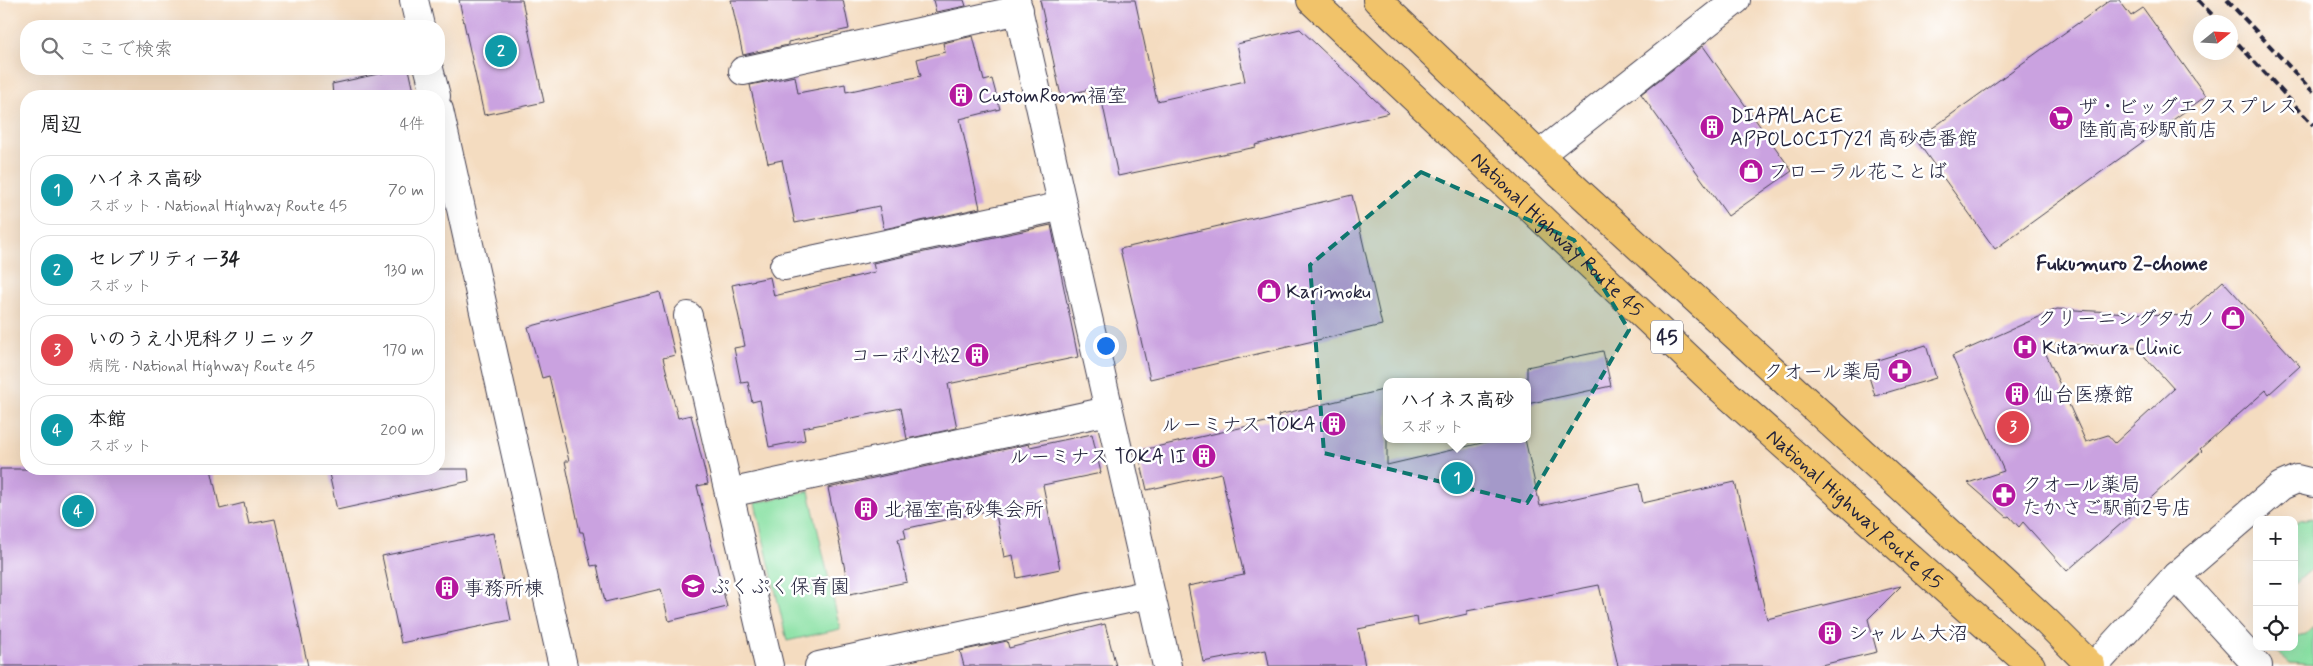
<!DOCTYPE html>
<html lang="ja">
<head>
<meta charset="utf-8">
<style>
  :root { --surface:#fff; --page:#f2f2f2; --text:#202124; --muted:#757577; --line:#e0e0e0; --accent:#db2777 }
  body { margin:0; font-family:Mynerve,"Klee One",sans-serif; background:var(--page); color:var(--text) }
  .controls { position:absolute; right:15px; bottom:15px; display:grid; overflow:hidden; border-radius:10px; box-shadow:0 5px 20px #0002 }
  .controls button { width:45px; height:45px; display:grid; place-items:center; padding:0; border:0; border-bottom:1px solid var(--line); background:var(--surface); color:var(--text); font:25px sans-serif }
  .compass { position:absolute; left:2193px; top:15px; width:45px; height:45px; border-radius:50%; background:var(--surface); box-shadow:0 5px 20px #0002; rotate:72deg }
  .you { position:absolute; left:1105px; top:345px; width:18px; height:18px; margin:-12px; border:4px solid #fff; border-radius:50%; background:#1a73e8; box-shadow:0 0 0 8px #1a73e833 }
  .badge { display:grid; place-items:center; width:32px; height:32px; border-radius:50%; background:var(--accent); color:#fff; font-size:16px; font-weight:700 }
  .pin { position:absolute; translate:-50% -50%; border:2px solid #fff; box-shadow:0 1px 5px #0006 }
  .popup { position:absolute; left:1383px; top:378px; width:148px; height:65px; box-sizing:border-box; display:grid; place-content:center; border-radius:10px; background:var(--surface); filter:drop-shadow(0 1px 4px #0005); font-size:16px; white-space:nowrap; color:var(--muted) }
  .popup b { font-size:19px; color:var(--text) }
  .popup::after { content:''; position:absolute; left:50%; top:100%; margin-left:-10px; border:10px solid transparent; border-top-color:var(--surface) }
  .list { margin:0; padding:0; list-style:none }
  h2 { display:flex; justify-content:space-between; align-items:center; height:65px; margin:0; padding:0 20px; font-size:21px }
  h2 small { font-size:16px; font-weight:400; color:var(--muted) }
  .list li { display:grid; grid-template-columns:32px 1fr auto; gap:15px; align-items:center; box-sizing:border-box; height:70px; margin:0 10px 10px; padding:0 10px; border:1px solid var(--line); border-radius:20px }
  .list b { display:block; font-size:19px; white-space:nowrap }
  .list p { margin:0; font-size:16px; white-space:nowrap; color:var(--muted) }
  .list em { font-size:16px; font-style:normal; color:var(--muted) }
  .icon { flex:none; width:28px; height:28px; fill:none; stroke:currentColor; stroke-width:2; stroke-linecap:round; stroke-linejoin:round }
  .map { position:relative; flex:none; width:2313px; height:666px; overflow:hidden }
  .search { position:absolute; background:var(--surface); box-shadow:0 5px 20px #0002; left:20px; top:20px; width:425px; height:55px; display:flex; align-items:center; gap:12px; box-sizing:border-box; padding:0 18px; border-radius:20px; color:var(--muted); font-size:19px }
  .panel { position:absolute; background:var(--surface); box-shadow:0 5px 20px #0002; left:20px; top:90px; width:425px; height:385px; border-radius:20px }
  .map>svg:first-child { display:block }
</style>
</head>
<body>
<div class="map">
<svg width="2313" height="666" viewBox="0 0 2313 666">
  <rect width="100%" height="100%" fill="#fff"/>
  <filter id="ink" filterUnits="userSpaceOnUse"><feTurbulence type="fractalNoise" baseFrequency=".02" numOctaves="2"/><feDisplacementMap in="SourceGraphic" scale="10" xChannelSelector="R" yChannelSelector="G"/><feConvolveMatrix kernelMatrix="1 2 1 2 8 2 1 2 1" color-interpolation-filters="sRGB"/></filter>
  <filter id="wash" filterUnits="userSpaceOnUse"><feTurbulence type="fractalNoise" baseFrequency=".0096" numOctaves="4" result="noise"/><feDisplacementMap in="SourceGraphic" scale="20" xChannelSelector="R" yChannelSelector="G"/><feGaussianBlur stdDeviation="1.12" result="paint"/><feColorMatrix in="noise" values="0 0 0 0 0 0 0 0 0 0 0 0 0 0 0 0 0 1.4 0 .05"/><feComposite in="paint" operator="in"/></filter>
  <g filter="url(#wash)">
    <rect width="100%" height="100%" fill="#f4dcc0"/>
    <g fill="#8ae1a4" stroke="#568270">
      <polygon points="809,491 840,629 787,641 755,503"/>
      <polygon points="2313,518 2313,568 2294,584 2294,525 2300,520"/>
      <polygon points="2313,627 2313,665 2290,663 2272,647 2294,647 2294,637 2306,634"/>
    </g>
    <g id="blocks">
      <g fill="#caa2e0" fill-rule="evenodd">
        <polygon points="459,0 522,0 544,102 484,115"/>
        <polygon points="731,0 843,0 849,29 788,42 788,45 743,55"/>
        <polygon points="933,0 964,0 966,6 936,12"/>
        <polygon points="1040,0 1135,0 1157,101 1245,81 1237,44 1300,29 1389,113 1255,145 1256,147 1118,176 1099,87 1061,96"/>
        <polygon points="2110,0 2119,0 2131,16 2143,8 2206,96 1995,249 1916,140"/>
        <polygon points="973,36 984,81 992,79 1000,109 960,119 980,208 884,229 879,206 795,223 782,160 768,163 750,85 795,76 798,93 845,84 846,92 921,76 917,59 945,52 943,43"/>
        <polygon points="1703,46 1792,171 1728,216 1641,94"/>
        <polygon points="401,69 409,69 415,96 333,96 332,84"/>
        <polygon points="1352,195 1382,325 1150,379 1120,249"/>
        <polygon points="1051,225 1078,357 948,384 957,428 907,439 901,408 803,428 805,440 769,447 760,400 752,402 748,382 741,383 734,348 745,346 732,285 770,277 774,296 875,272 873,263"/>
        <path d="M 2223,281 L 2300,366 L 2269,394 L 2266,390 L 2200,449 L 2202,451 L 2153,496 L 2067,571 L 2023,522 L 2019,527 L 2009,516 L 2007,517 L 1968,483 L 2004,471 L 1952,356 L 2057,309 L 2185,316 ZM 2041,343 L 2137,348 L 2174,389 L 2115,443 L 2108,435 L 2086,442 Z"/>
        <polygon points="660,292 675,355 663,358 678,418 691,415 708,484 697,486 727,607 669,621 661,589 605,602 597,565 591,566 583,532 580,532 565,461 569,461 549,376 542,378 528,327"/>
        <polygon points="1926,345 1936,378 1875,396 1865,364"/>
        <polygon points="1603,351 1611,386 1527,404 1527,367"/>
        <polygon points="1387,389 1387,465 1499,439 1525,439 1540,506 1639,484 1643,503 1735,482 1767,619 1901,586 1868,619 1877,652 1817,666 1618,666 1599,585 1467,611 1467,614 1418,625 1417,617 1358,629 1365,666 1269,666 1266,650 1203,662 1188,586 1244,575 1221,473 1147,490 1138,451 1279,419 1278,415"/>
        <polygon points="1092,434 1101,473 1043,485 1060,569 1017,578 1013,555 1004,557 995,509 904,529 906,538 898,539 907,582 850,594 828,488 1029,444 1030,447"/>
        <polygon points="0,469 211,469 220,509 244,503 249,524 275,519 308,666 0,666"/>
        <polygon points="328,469 468,469 469,481 337,510"/>
        <polygon points="493,533 511,620 401,643 382,556"/>
        <polygon points="1105,624 1116,666 964,666 960,651 1007,641 1009,648"/>
      </g>
    </g>
  </g>
  <g filter="url(#ink)">
    <use href="#blocks" fill-opacity="0" stroke="#423e4f" stroke-width="1"/>
    <g fill="none" stroke-linecap="round" stroke-linejoin="round">
      <defs>
        <g id="minor">
          <polyline points="414,0 420,26"/>
          <polyline points="1016,0 1167,666"/>
          <polyline points="429,69 436,96"/>
          <polyline points="743,71 1019,10"/>
          <polyline points="439,110 563,666"/>
          <polyline points="1539,155 1736,0"/>
          <polyline points="784,266 1063,206"/>
          <polyline points="688,316 769,666"/>
          <polyline points="729,493 1108,411"/>
          <polyline points="2176,576 2258,666"/>
          <polyline points="819,666 1150,594"/>
          <polyline points="2094,666 2176,576 2281,486 2297,479 2313,483"/>
        </g>
        <g id="highway">
          <path id="s1" d="M 1311,0 L 1719,387 L 2031,666"/>
          <polyline points="1377,0 1539,155 2046,621 2091,666"/>
        </g>
      </defs>
      <use href="#minor" stroke="#423e4f" stroke-width="30"/>
      <use href="#highway" stroke="#423e4f" stroke-width="30"/>
      <use href="#minor" stroke="#fff" stroke-width="28"/>
      <use href="#highway" stroke="#f1c36a" stroke-width="28"/>
      <g stroke="#22223b" stroke-width="4" stroke-dasharray="8 4" stroke-linecap="butt">
        <polyline points="2198,0 2219,22"/>
        <polyline points="2227,0 2313,92"/>
        <polyline points="2230,35 2313,125"/>
      </g>
    </g>
  </g>
  <path fill="#0f766e" fill-opacity="0.2" stroke="#0f766e" stroke-width="4" stroke-dasharray="10 6" stroke-linejoin="round" d="M 1421,172 L 1574,240 L 1629,330 L 1527,503 L 1324,453 L 1310,265 Z"/>
  <defs>
    <symbol id="building-disc" viewBox="-11 -11 22 22"><circle r="9.5" fill="#b5179e" stroke="#fff"/><path d="M-4-6H4V6H1V3H-1V6H-4ZM-2.5-4.3h1.7v1.8h-1.7ZM.8-4.3h1.7v1.8H.8ZM-2.5-1h1.7V.8h-1.7ZM.8-1h1.7V.8H.8Z" fill="#fff"/></symbol>
    <symbol id="supermarket-disc" viewBox="-11 -11 22 22"><circle r="9.5" fill="#b5179e" stroke="#fff"/><path d="M-6-5.5h2.5l.6 2H6L4.5 2H-2.5L-4.4-4H-6ZM-1.5 3.2a1.3 1.3 0 1 0 .1 0ZM3 3.2a1.3 1.3 0 1 0 .1 0Z" fill="#fff"/></symbol>
    <symbol id="shop-disc" viewBox="-11 -11 22 22"><circle r="9.5" fill="#b5179e" stroke="#fff"/><path d="M-5-2.5h2.3a2.7 3.5 0 0 1 5.4 0H5L5.5 6h-11ZM-1.5-2.5h3a1.5 2.3 0 0 0-3 0Z" fill="#fff"/></symbol>
    <symbol id="hospital-disc" viewBox="-11 -11 22 22"><circle r="9.5" fill="#b5179e" stroke="#fff"/><path d="M-5-5h3v3.5h4V-5h3V5h-3V1.5h-4V5h-3Z" fill="#fff"/></symbol>
    <symbol id="pharmacy-disc" viewBox="-11 -11 22 22"><circle r="9.5" fill="#b5179e" stroke="#fff"/><path d="M-2-6h4v4h4v4h-4v4h-4v-4h-4v-4h4Z" fill="#fff"/></symbol>
    <symbol id="school-disc" viewBox="-11 -11 22 22"><circle r="9.5" fill="#b5179e" stroke="#fff"/><path d="M0-5L7-2L0 1L-7-2ZM-4 1L0 2.5L4 1V4Q0 6-4 4Z" fill="#fff"/></symbol>
  </defs>
  <g fill-rule="evenodd">
    <use href="#building-disc" x="947" y="81" width="28" height="28"/>
    <use href="#supermarket-disc" x="2047" y="104" width="28" height="28"/>
    <use href="#building-disc" x="1698" y="113" width="28" height="28"/>
    <use href="#shop-disc" x="1737" y="157" width="28" height="28"/>
    <use href="#shop-disc" x="1255" y="277" width="28" height="28"/>
    <use href="#shop-disc" x="2219" y="304" width="28" height="28"/>
    <use href="#hospital-disc" x="2011" y="333" width="28" height="28"/>
    <use href="#building-disc" x="963" y="341" width="28" height="28"/>
    <use href="#pharmacy-disc" x="1886" y="357" width="28" height="28"/>
    <use href="#building-disc" x="2003" y="380" width="28" height="28"/>
    <use href="#building-disc" x="1320" y="410" width="28" height="28"/>
    <use href="#building-disc" x="1190" y="442" width="28" height="28"/>
    <use href="#pharmacy-disc" x="1990" y="481" width="28" height="28"/>
    <use href="#building-disc" x="852" y="495" width="28" height="28"/>
    <use href="#school-disc" x="679" y="572" width="28" height="28"/>
    <use href="#building-disc" x="433" y="574" width="28" height="28"/>
    <use href="#building-disc" x="1816" y="619" width="28" height="28"/>
  </g>
  <g text-anchor="middle" stroke-width="5" stroke-linejoin="round" paint-order="stroke">
    <rect fill="#fff" stroke="#646476" stroke-width="1" x="1651" y="320.5" width="32" height="33" rx="4"/>
    <g font-size="19" font-weight="bold" fill="#22223b">
      <text x="1667" y="344">45</text>
    </g>
    <g font-size="20" fill="#22223b" stroke="#fff" text-anchor="start">
      <text x="978" y="102">CustomRoom福室</text>
      <text x="2078" y="113">ザ・ビッグエクスプレス<tspan x="2078" dy="23">陸前高砂駅前店</tspan></text>
      <text x="1730" y="122">DIAPALACE<tspan x="1730" dy="23">APPOLOCITY21 高砂壱番館</tspan></text>
      <text x="1768" y="178">フローラル花ことば</text>
      <text x="1286" y="298">Karimoku</text>
      <text x="2216" y="325" text-anchor="end">クリーニングタカノ</text>
      <text x="2042" y="354">Kitamura Clinic</text>
      <text x="960" y="362" text-anchor="end">コーポ小松2</text>
      <text x="1882" y="378" text-anchor="end">クオール薬局</text>
      <text x="2034" y="401">仙台医療館</text>
      <text x="1316" y="431" text-anchor="end">ルーミナス TOKA</text>
      <text x="1186" y="463" text-anchor="end">ルーミナス TOKA II</text>
      <text x="2022" y="491">クオール薬局<tspan x="2022" dy="23">たかさご駅前2号店</tspan></text>
      <text x="884" y="516">北福室高砂集会所</text>
      <text x="710" y="593">ぷくぷく保育園</text>
      <text x="464" y="595">事務所棟</text>
      <text x="1848" y="640">シャルム大沼</text>
    </g>
    <g font-size="20" fill="#22223b" stroke="#fff">
      <text dy="7" stroke="none"><textPath href="#s1" startOffset="340">National Highway Route 45</textPath></text>
      <text dy="7" stroke="none"><textPath href="#s1" startOffset="745">National Highway Route 45</textPath></text>
    </g>
    <g font-size="21" font-weight="bold" fill="#22223b" stroke="#fff">
      <text x="2122" y="270">Fukumuro 2-chome</text>
    </g>
  </g>
</svg>
<div class="controls">
<button>+</button>
<button>−</button>
<button><svg class="icon" aria-label="locate" viewBox="0 0 24 24"><circle cx="12" cy="12" r="6"/><path d="M12 2v4M12 18v4M2 12h4M18 12h4"/></svg></button>
</div>
<svg class="compass" viewBox="-18 -18 36 36"><path d="M0-13l5 13h-10z" fill="#e53935"/><path d="M0 13l5-13h-10z" fill="#757577"/></svg>
<div class="you"></div>
<div class="pin badge" style="left:1457px;top:478px;background:#0f9aa8">1</div>
<div class="popup"><b>ハイネス高砂</b>スポット</div>
<div class="pin badge" style="left:501px;top:51px;background:#0f9aa8">2</div>
<div class="pin badge" style="left:2013px;top:427px;background:#e0444e">3</div>
<div class="pin badge" style="left:78px;top:511px;background:#0f9aa8">4</div>
<div class="search"><svg class="icon" aria-label="search" viewBox="0 0 24 24"><circle cx="10" cy="10" r="6"/><path d="M15 15l6 6"/></svg>ここで検索</div>
<section class="panel">
<h2>周辺<small>4件</small></h2>
<ul class="list">
<li><span class="badge" style="background:#0f9aa8">1</span><div><b>ハイネス高砂</b><p>スポット · National Highway Route 45</p></div><em>70 m</em></li>
<li><span class="badge" style="background:#0f9aa8">2</span><div><b>セレブリティー34</b><p>スポット</p></div><em>130 m</em></li>
<li><span class="badge" style="background:#e0444e">3</span><div><b>いのうえ小児科クリニック</b><p>病院 · National Highway Route 45</p></div><em>170 m</em></li>
<li><span class="badge" style="background:#0f9aa8">4</span><div><b>本館</b><p>スポット</p></div><em>200 m</em></li>
</ul>
</section>
</div>
</body>
</html>
